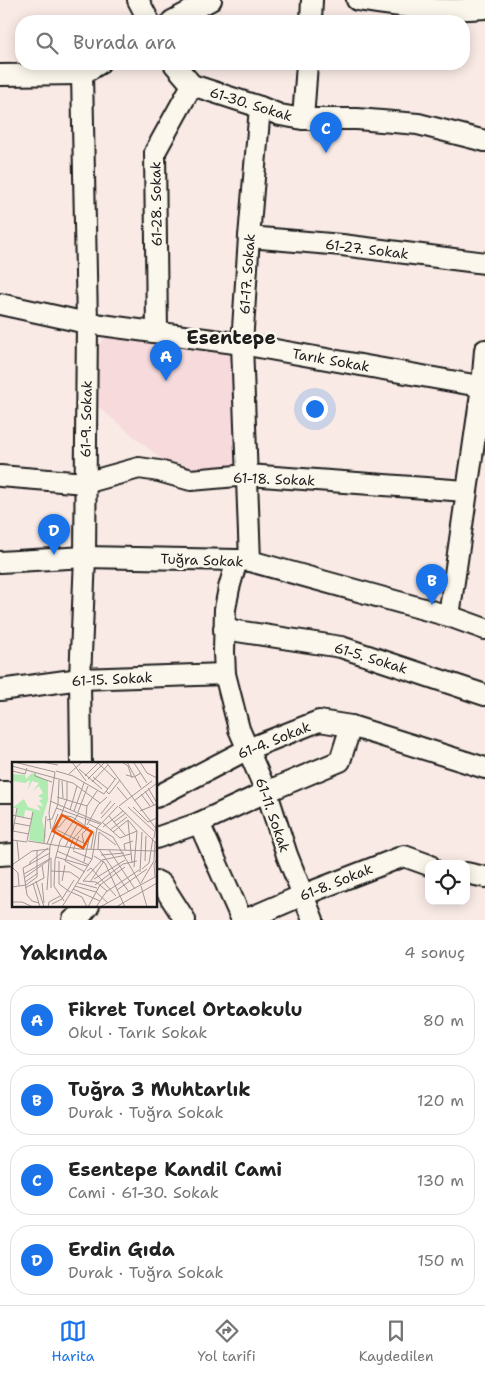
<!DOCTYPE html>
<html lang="tr">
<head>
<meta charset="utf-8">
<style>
  :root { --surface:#fff; --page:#f2f2f2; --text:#222; --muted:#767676; --line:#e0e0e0; --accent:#1a73e8 }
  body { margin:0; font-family:"Shantell Sans",sans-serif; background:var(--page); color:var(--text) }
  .controls { position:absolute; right:15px; bottom:15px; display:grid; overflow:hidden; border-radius:10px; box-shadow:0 2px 12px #0003 }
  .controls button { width:45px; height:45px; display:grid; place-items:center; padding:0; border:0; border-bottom:1px solid var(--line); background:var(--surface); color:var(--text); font:25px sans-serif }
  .you { position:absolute; left:314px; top:408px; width:18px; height:18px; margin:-12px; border:4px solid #fff; border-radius:50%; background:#1a73e8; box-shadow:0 0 0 8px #1a73e833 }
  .badge { display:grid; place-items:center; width:32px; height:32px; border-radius:50%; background:var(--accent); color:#fff; font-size:16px; font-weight:700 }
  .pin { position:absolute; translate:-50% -41px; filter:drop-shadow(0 1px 2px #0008) }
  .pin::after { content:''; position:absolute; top:26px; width:18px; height:15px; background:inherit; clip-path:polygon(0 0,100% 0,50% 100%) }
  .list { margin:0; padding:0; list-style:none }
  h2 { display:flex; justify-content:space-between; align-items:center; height:65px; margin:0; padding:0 20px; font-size:21px }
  h2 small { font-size:16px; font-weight:400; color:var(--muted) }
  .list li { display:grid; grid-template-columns:32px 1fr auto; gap:15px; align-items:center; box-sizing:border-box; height:70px; margin:0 10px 10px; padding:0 10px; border:1px solid var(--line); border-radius:20px }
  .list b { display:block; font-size:19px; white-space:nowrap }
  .list p { margin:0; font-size:16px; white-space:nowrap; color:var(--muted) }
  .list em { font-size:16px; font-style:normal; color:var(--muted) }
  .icon { flex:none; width:28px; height:28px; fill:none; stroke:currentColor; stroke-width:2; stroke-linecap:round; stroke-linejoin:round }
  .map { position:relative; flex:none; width:485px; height:920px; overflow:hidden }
  .search { position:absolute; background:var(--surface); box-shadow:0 2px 12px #0003; left:15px; right:15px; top:15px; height:55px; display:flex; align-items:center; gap:12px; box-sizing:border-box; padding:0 18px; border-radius:20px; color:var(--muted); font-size:19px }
  .sheet { height:385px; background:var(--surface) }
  nav { display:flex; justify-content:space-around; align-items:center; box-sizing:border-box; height:70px; border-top:1px solid var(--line); background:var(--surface); font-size:14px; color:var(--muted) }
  nav a { display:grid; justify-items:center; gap:2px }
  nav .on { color:var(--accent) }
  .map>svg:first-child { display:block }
</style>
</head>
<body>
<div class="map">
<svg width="485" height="920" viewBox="0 0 485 920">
  <rect width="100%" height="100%" fill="#f9eae5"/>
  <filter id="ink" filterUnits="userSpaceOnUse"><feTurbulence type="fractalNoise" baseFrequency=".02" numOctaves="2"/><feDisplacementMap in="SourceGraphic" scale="10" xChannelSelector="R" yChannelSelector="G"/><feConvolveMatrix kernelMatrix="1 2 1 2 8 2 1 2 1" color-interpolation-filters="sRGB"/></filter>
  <g filter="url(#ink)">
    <polygon fill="#f6dadc" points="107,337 234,356 238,472 170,466 97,406 97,346"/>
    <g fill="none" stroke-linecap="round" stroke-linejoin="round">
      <defs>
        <g id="minor">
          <polyline points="138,0 149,21"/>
          <path d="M 357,0 C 400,7 442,12 485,8"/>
          <polyline points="172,21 211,0"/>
          <polyline points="311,21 312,0"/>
          <polyline points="174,64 192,85 260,107 280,115 303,119 357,119 418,124 485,141"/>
          <polyline points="0,75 82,74 99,64"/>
          <polyline points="303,119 307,64"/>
          <polyline points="249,237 342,245 485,263"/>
          <polyline points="0,304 87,323 242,344 485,387"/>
          <polyline points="157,332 155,152 192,85"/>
          <polyline points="0,476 85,483 139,468 159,471 191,480 248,475 466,491"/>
          <polyline points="237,560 229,588 225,609 224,652 225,674 239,729 268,796 287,855 313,920"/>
          <polyline points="250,561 242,344 249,237 260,107"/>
          <polyline points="0,562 85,557 237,560 250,561 449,616 485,629"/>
          <polyline points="449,616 482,387 485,350"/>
          <polyline points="224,629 341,647 485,695"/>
          <polyline points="0,690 80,679 225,674"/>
          <polyline points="81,764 80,679 85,557 87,323 82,74"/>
          <polyline points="0,792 14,792"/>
          <polyline points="156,797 248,749 319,721 351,726 485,768"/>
          <polyline points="199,823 242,920"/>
          <polyline points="156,838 199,823 266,792 340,761 351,726"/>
          <polyline points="0,855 14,854"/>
          <polyline points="466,873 485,877"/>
          <polyline points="156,881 162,884 185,920"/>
          <polyline points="73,920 83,913 89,906"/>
          <polyline points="245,920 303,895 404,856 429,865"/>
        </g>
      </defs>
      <use href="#minor" stroke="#1c1c1c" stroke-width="24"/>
      <use href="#minor" stroke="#fbf7ec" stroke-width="20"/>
    </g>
  </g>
  <g text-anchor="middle" stroke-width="5" stroke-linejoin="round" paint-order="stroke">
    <g font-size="14" fill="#1c1c1c" stroke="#fbf7ec">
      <text transform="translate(251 104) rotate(17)" y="5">61-30. Sokak</text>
      <text transform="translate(156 204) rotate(-91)" y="5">61-28. Sokak</text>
      <text transform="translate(367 249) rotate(7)" y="5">61-27. Sokak</text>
      <text transform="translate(247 274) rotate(-86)" y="5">61-17. Sokak</text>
      <text transform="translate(331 360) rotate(10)" y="5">Tarık Sokak</text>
      <text transform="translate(86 419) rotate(-89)" y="5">61-9. Sokak</text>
      <text transform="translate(274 479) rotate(2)" y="5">61-18. Sokak</text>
      <text transform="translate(202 560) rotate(2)" y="5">Tuğra Sokak</text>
      <text transform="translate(371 658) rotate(17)" y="5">61-5. Sokak</text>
      <text transform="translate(112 679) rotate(-3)" y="5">61-15. Sokak</text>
      <text transform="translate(274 740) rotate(-22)" y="5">61-4. Sokak</text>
      <text transform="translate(273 815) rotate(71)" y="5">61-11. Sokak</text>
      <text transform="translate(336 882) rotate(-22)" y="5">61-8. Sokak</text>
    </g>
    <g font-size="19" font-weight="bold" fill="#1c1c1c" stroke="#fbf7ec">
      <text x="231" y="344">Esentepe</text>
    </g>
  </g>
  <g transform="translate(12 762)">
    <rect width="145" height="145" fill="#f9eae5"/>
    <path d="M 20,11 L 36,19 L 36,38 L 30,58 L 34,73 L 31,81 L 17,78 L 20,49 L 13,48 L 12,55 L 4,54 L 5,46 L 0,46 L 12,37 L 16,45 L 29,49 L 25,43 L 31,44 L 27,38 L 31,37 L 26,34 L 31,31 L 27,24 L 21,29 L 27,21 L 20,19 L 16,28 L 18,18 L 13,21 L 0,19 L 0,12 L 13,13 L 14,17 Z" fill="#b0ecb2"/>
    <path fill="none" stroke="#a19895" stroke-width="1" d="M 2,0 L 43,10M 30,0 L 46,3M 60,0 L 74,19M 94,0 L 145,68M 110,0 L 116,4 L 120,16M 115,0 L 129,26M 128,0 L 135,11 L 145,16M 86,1 L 103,17M 122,1 L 135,21M 0,4 L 61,21 L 88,41M 67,7 L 90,27M 0,9 L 13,12 L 15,6M 44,9 L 61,14 L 92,32M 23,11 L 23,14 L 40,20M 57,12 L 70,0M 114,13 L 122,15 L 129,11M 73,14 L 87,0M 81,15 L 96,27M 76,17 L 93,0M 50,19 L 51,36M 80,20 L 96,3M 105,25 L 115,37M 136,26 L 145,41M 94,29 L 97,32 L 108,18M 133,29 L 142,43M 92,32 L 104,16M 129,32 L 138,44M 45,35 L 75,44M 38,39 L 89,61M 122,39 L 145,21M 107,44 L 140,19M 107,45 L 145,82M 116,45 L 142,69M 121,45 L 136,60 L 145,56M 44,46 L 88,62M 58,48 L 65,24M 62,49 L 72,21M 128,49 L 145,42M 66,50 L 76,24M 89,52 L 99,39M 0,53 L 19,57M 50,53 L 60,55 L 76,66M 97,54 L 113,73M 89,56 L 103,41M 35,58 L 40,57 L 46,42 L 47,18M 116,59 L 120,101M 90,60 L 108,76 L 125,69 L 116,58 L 101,70M 102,60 L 114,51M 2,61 L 18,64M 77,62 L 101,75 L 129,123M 75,63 L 86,43 L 95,35M 42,65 L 47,65 L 56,54M 91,65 L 111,49M 39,67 L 37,51 L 43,10M 45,68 L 76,83M 98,68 L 115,55M 1,69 L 17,72M 87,70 L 104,83M 0,74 L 5,46M 142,76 L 145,56M 0,78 L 15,80M 5,79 L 7,98M 15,79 L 21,50M 16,79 L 68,87 L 145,89M 32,81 L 34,54M 35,82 L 46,52M 72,82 L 70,72 L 77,65M 53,85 L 65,63M 79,87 L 82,70M 86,87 L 87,70M 87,87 L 117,130M 61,88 L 67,74M 97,88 L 123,127M 113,88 L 112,82 L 121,79M 45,89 L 77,103M 61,89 L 80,97M 89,93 L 112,91M 82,94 L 93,101 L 113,145M 44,95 L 75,104M 47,99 L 47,122 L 58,130M 53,99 L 61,77 L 73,63 L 75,44 L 85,29M 53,99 L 73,110M 133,99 L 134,74M 72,100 L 79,68M 0,103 L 20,89 L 38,87M 18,103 L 18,100 L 36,86M 0,105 L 6,111 L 7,124M 122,105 L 125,69M 130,107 L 137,101 L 141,76M 39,109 L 58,110 L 68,117M 75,109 L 79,106 L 104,134M 128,110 L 130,70M 12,112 L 39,96M 143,115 L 142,102 L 145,97M 12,116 L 37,98M 82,117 L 113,98M 24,119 L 32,145M 50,119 L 53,103M 71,119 L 90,98 L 119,92M 71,119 L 84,120 L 95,129M 13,120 L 26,111M 78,120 L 92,99M 21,121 L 28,145M 30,121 L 32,141M 66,121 L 85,126M 129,121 L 142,99 L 143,79M 83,123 L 111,102 L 125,99M 63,124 L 84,130 L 96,141M 129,124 L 135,145M 0,125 L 14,123 L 25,115 L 25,88M 13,126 L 32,116 L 30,103M 39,126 L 39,96M 61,127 L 88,139M 35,128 L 38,84 L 55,37 L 55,20M 105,128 L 135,107M 59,130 L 70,135 L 75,145M 52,139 L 42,124 L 43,98 L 48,79 L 67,51M 0,140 L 10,140 L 21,145M 27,141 L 20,139 L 15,133 L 11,106 L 38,91M 40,142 L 50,137 L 62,118M 36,145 L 37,140 L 48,134M 50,145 L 80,97 L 85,66 L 106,44M 76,145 L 88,123 L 113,105M 84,145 L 94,130 L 127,108M 88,145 L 145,114M 104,145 L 145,121"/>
    <path fill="#e8590c" fill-opacity="0.15" stroke="#e8590c" stroke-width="2.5" d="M 50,53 L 80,70 L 71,86 L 41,69 Z"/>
    <rect width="145" height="145" fill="none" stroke="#1c1c1c" stroke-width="2.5"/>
  </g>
</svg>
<div class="controls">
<button><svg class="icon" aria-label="locate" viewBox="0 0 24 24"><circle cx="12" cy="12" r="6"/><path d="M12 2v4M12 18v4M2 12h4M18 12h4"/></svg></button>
</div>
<div class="you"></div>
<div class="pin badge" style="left:166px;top:381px">A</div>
<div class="pin badge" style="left:432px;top:605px">B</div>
<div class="pin badge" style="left:326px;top:153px">C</div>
<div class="pin badge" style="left:54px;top:555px">D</div>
<div class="search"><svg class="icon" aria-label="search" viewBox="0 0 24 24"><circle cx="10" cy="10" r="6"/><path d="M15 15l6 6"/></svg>Burada ara</div>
</div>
<section class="sheet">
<h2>Yakında<small>4 sonuç</small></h2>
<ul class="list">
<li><span class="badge">A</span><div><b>Fikret Tuncel Ortaokulu</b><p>Okul · Tarık Sokak</p></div><em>80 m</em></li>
<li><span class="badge">B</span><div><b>Tuğra 3 Muhtarlık</b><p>Durak · Tuğra Sokak</p></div><em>120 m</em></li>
<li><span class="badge">C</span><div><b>Esentepe Kandil Cami</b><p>Cami · 61-30. Sokak</p></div><em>130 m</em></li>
<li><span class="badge">D</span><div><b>Erdin Gıda</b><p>Durak · Tuğra Sokak</p></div><em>150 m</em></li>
</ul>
</section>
<nav>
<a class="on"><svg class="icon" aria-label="map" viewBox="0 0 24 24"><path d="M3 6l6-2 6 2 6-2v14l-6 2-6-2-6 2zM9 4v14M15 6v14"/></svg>Harita</a>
<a><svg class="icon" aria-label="directions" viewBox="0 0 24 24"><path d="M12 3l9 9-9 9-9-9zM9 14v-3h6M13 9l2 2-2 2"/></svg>Yol tarifi</a>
<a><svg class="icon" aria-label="saved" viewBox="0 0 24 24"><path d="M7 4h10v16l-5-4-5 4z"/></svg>Kaydedilen</a>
</nav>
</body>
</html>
